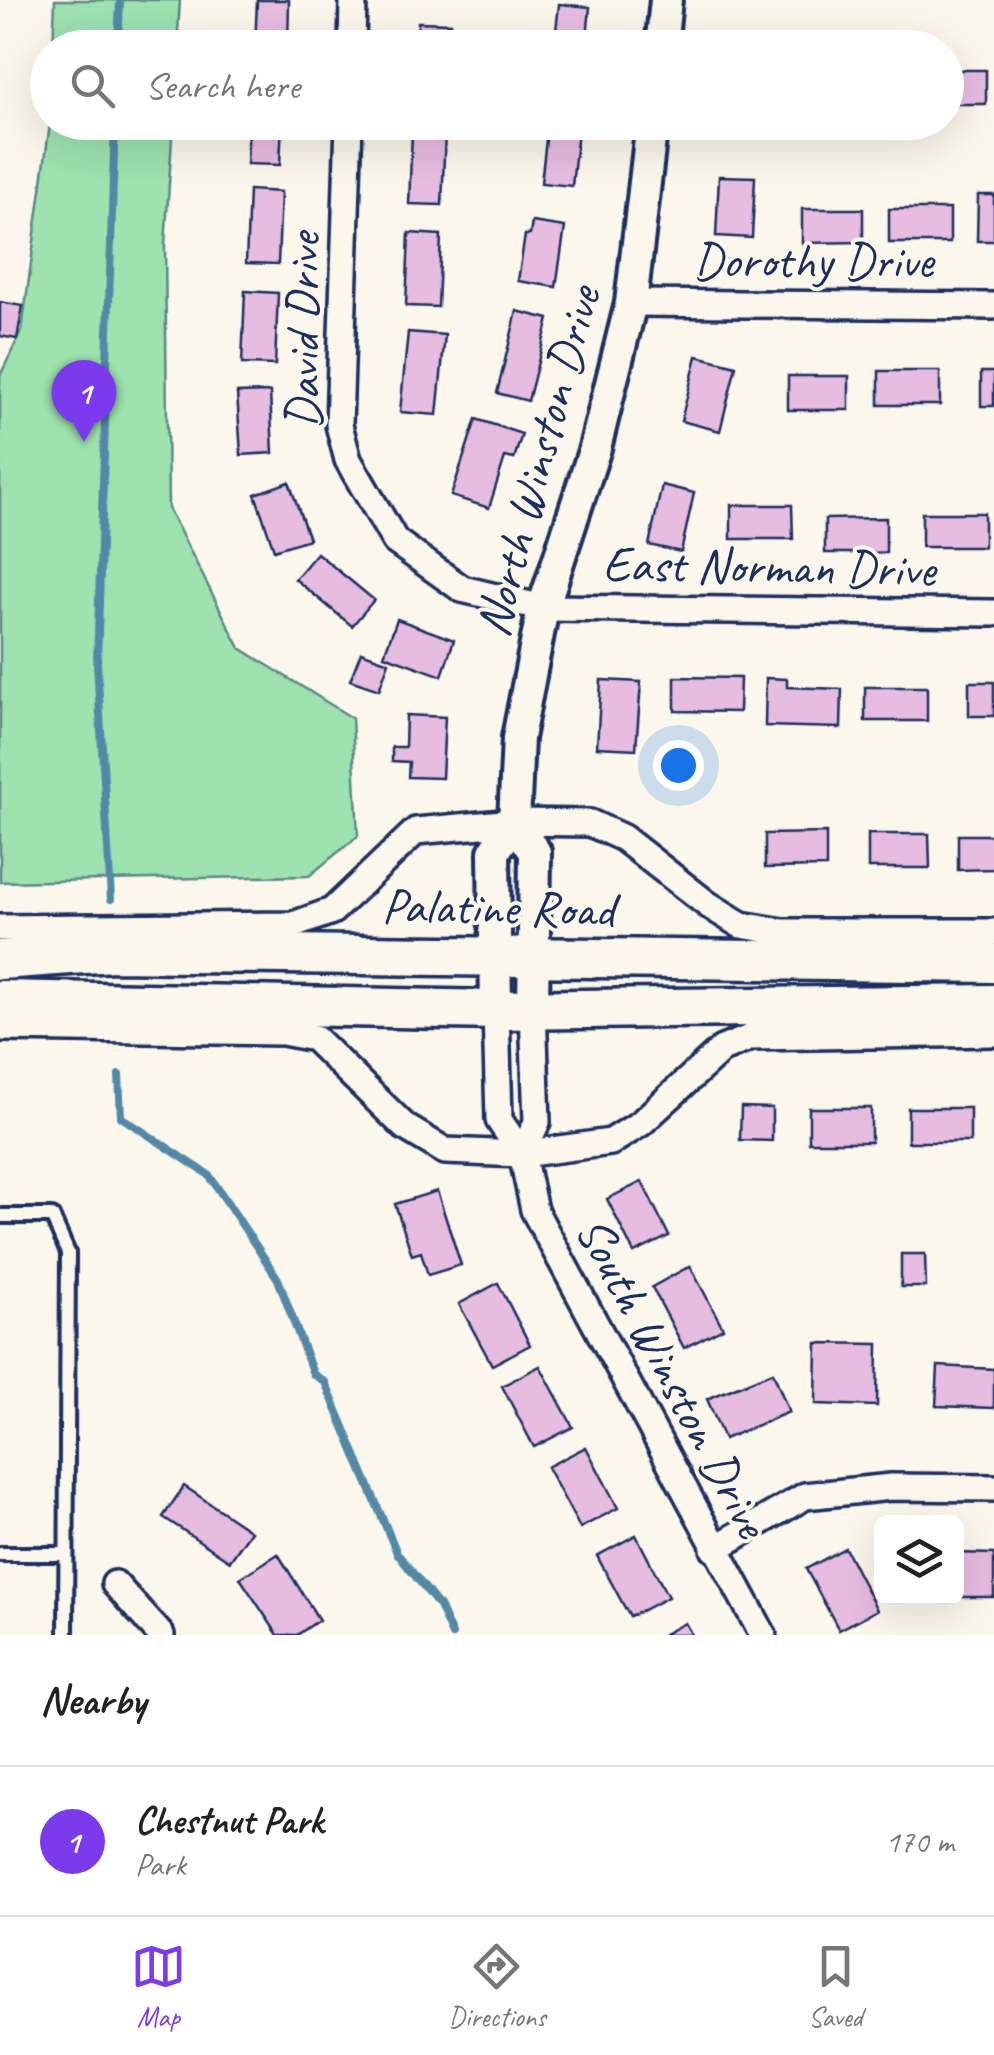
<!DOCTYPE html>
<html lang="en">
<head>
<meta charset="utf-8">
<style>
  :root { --surface:#fff; --page:#f6f6f6; --text:#222; --muted:#767676; --line:#e0e0e0; --accent:#7c3aed }
  body { margin:0; font-family:Caveat,sans-serif; background:var(--page); color:var(--text) }
  .controls { position:absolute; right:30px; bottom:30px; display:grid; overflow:hidden; border-radius:15px; box-shadow:0 10px 40px #0002 }
  .controls button { width:90px; height:90px; display:grid; place-items:center; padding:0; border:0; border-bottom:2px solid var(--line); background:var(--surface); color:var(--text); font:50px sans-serif }
  .you { position:absolute; left:678px; top:765px; width:35px; height:35px; margin:-25px; border:8px solid #fff; border-radius:50%; background:#1a73e8; box-shadow:0 0 0 15px #1a73e833 }
  .badge { display:grid; place-items:center; width:65px; height:65px; border-radius:50%; background:var(--accent); color:#fff; font-size:32px; font-weight:700 }
  .pin { position:absolute; translate:-50% -82px; filter:drop-shadow(0 2px 5px #0008) }
  .pin::after { content:''; position:absolute; top:52px; width:35px; height:30px; background:inherit; clip-path:polygon(0 0,100% 0,50% 100%) }
  .list { margin:0; padding:0; list-style:none }
  h2 { display:flex; justify-content:space-between; align-items:center; height:130px; margin:0; padding:0 40px; font-size:42px }
  h2 small { font-size:32px; font-weight:400; color:var(--muted) }
  .list li { display:grid; grid-template-columns:65px 1fr auto; gap:30px; align-items:center; box-sizing:border-box; height:150px; padding:0 40px; border-top:2px solid var(--line) }
  .list b { display:block; font-size:38px; white-space:nowrap }
  .list p { margin:0; font-size:32px; white-space:nowrap; color:var(--muted) }
  .list em { font-size:32px; font-style:normal; color:var(--muted) }
  .icon { flex:none; width:55px; height:55px; fill:none; stroke:currentColor; stroke-width:2; stroke-linecap:round; stroke-linejoin:round }
  .map { position:relative; flex:none; width:994px; height:1635px; overflow:hidden }
  .search { position:absolute; background:var(--surface); box-shadow:0 10px 40px #0002; left:30px; right:30px; top:30px; height:110px; display:flex; align-items:center; gap:25px; box-sizing:border-box; padding:0 35px; border-radius:55px; color:var(--muted); font-size:38px }
  .sheet { height:280px; background:var(--surface) }
  nav { display:flex; justify-content:space-around; align-items:center; box-sizing:border-box; height:140px; border-top:2px solid var(--line); background:var(--surface); font-size:28px; color:var(--muted) }
  nav a { display:grid; justify-items:center; gap:5px }
  nav .on { color:var(--accent) }
  .map>svg:first-child { display:block }
</style>
</head>
<body>
<div class="map">
<svg width="994" height="1635" viewBox="0 0 994 1635">
  <rect width="100%" height="100%" fill="#fbf7ec"/>
  <filter id="ink" filterUnits="userSpaceOnUse"><feTurbulence type="fractalNoise" baseFrequency=".01" numOctaves="2"/><feDisplacementMap in="SourceGraphic" scale="20" xChannelSelector="R" yChannelSelector="G"/><feConvolveMatrix kernelMatrix="1 2 1 2 8 2 1 2 1" color-interpolation-filters="sRGB"/></filter>
  <g filter="url(#ink)">
    <g fill="#9de2af" stroke="#5c8886" stroke-width="2.5">
      <polygon points="55,0 180,0 177,47 53,47"/>
      <polygon points="50,123 173,123 165,245 168,508 240,648 352,718 358,836 309,876 0,882 0,376 22,330"/>
    </g>
    <g fill="none" stroke-linecap="round" stroke-linejoin="round">
      <g stroke="#5389a7" stroke-width="8">
        <polyline points="118,48 120,0"/>
        <polyline points="111,899 97,663 115,122"/>
        <polyline points="119,1075 121,1117 209,1175 278,1279 313,1374 325,1382 397,1553 439,1606 452,1635"/>
      </g>
    </g>
    <g fill="#e7bce1" stroke="#1b2f5e" stroke-width="2.5">
      <polygon points="257,0 289,0 288,48 255,48"/>
      <polygon points="559,4 590,7 586,48 554,48"/>
      <polygon points="418,22 451,23 450,48 417,48"/>
      <rect x="946" y="70" width="40" height="34"/>
      <polygon points="249,122 282,122 280,165 247,164"/>
      <polygon points="548,122 579,122 572,186 541,183"/>
      <polygon points="732,122 761,122 759,137 731,134"/>
      <polygon points="412,131 445,132 442,205 409,204"/>
      <polygon points="719,176 755,177 752,238 716,236"/>
      <polygon points="249,190 281,192 278,264 246,263"/>
      <polygon points="978,195 994,195 994,241 977,241"/>
      <polygon points="802,209 863,209 863,242 802,243"/>
      <rect x="889" y="209" width="61" height="34"/>
      <polygon points="532,222 565,227 556,287 518,281 525,235 530,235"/>
      <polygon points="409,233 441,235 438,307 406,306"/>
      <polygon points="245,291 278,293 275,365 242,364"/>
      <polygon points="0,302 23,306 17,339 0,336"/>
      <polygon points="517,311 549,319 528,401 497,393"/>
      <polygon points="408,332 445,335 437,415 400,412"/>
      <polygon points="697,356 736,366 720,431 681,421"/>
      <rect x="879" y="371" width="61" height="34"/>
      <rect x="981" y="372" width="13" height="34"/>
      <rect x="788" y="376" width="61" height="34"/>
      <polygon points="270,392 273,453 241,455 237,393"/>
      <polygon points="476,419 522,434 514,459 505,457 489,508 451,496"/>
      <polygon points="289,482 309,539 274,550 255,494"/>
      <polygon points="662,485 694,493 681,552 649,545"/>
      <polygon points="731,505 792,505 793,539 731,539"/>
      <rect x="922" y="513" width="62" height="34"/>
      <polygon points="886,518 886,553 825,553 825,519"/>
      <polygon points="317,553 374,600 352,626 295,579"/>
      <polygon points="397,619 454,640 442,676 384,655"/>
      <polygon points="361,652 389,662 379,690 350,680"/>
      <polygon points="675,677 740,678 739,712 675,711"/>
      <polygon points="766,678 787,679 787,687 842,689 841,728 765,726"/>
      <polygon points="601,680 641,682 636,749 597,747"/>
      <rect x="969" y="682" width="25" height="34"/>
      <rect x="865" y="687" width="62" height="34"/>
      <polygon points="406,715 445,717 442,778 408,777 409,762 392,761 392,747 405,747"/>
      <polygon points="826,833 826,867 765,868 765,834"/>
      <polygon points="868,834 929,834 930,868 868,868"/>
      <polygon points="958,835 994,835 994,869 958,870"/>
      <polygon points="741,1107 772,1108 772,1141 740,1140"/>
      <rect x="809" y="1108" width="62" height="34"/>
      <rect x="908" y="1108" width="62" height="34"/>
      <polygon points="642,1182 669,1236 634,1253 607,1199"/>
      <polygon points="437,1191 461,1265 428,1275 421,1252 412,1255 395,1204"/>
      <polygon points="901,1254 925,1254 926,1287 901,1287"/>
      <polygon points="690,1266 723,1328 684,1348 652,1287"/>
      <polygon points="498,1283 530,1345 492,1365 459,1304"/>
      <polygon points="817,1343 878,1344 877,1406 816,1404"/>
      <polygon points="540,1366 573,1427 534,1447 502,1386"/>
      <polygon points="938,1366 994,1369 994,1408 936,1406"/>
      <polygon points="773,1372 789,1412 724,1439 707,1399"/>
      <polygon points="586,1447 618,1508 580,1528 547,1467"/>
      <polygon points="184,1486 251,1531 230,1561 163,1517"/>
      <polygon points="636,1535 668,1597 630,1617 597,1556"/>
      <polygon points="845,1548 877,1610 839,1630 806,1569"/>
      <polygon points="956,1553 994,1554 994,1597 956,1597"/>
      <polygon points="278,1554 319,1620 297,1635 278,1635 240,1578"/>
      <polygon points="685,1623 692,1635 662,1635"/>
    </g>
    <g fill="none" stroke-linecap="round" stroke-linejoin="round">
      <defs>
        <g id="service">
          <polyline points="0,1216 52,1216 68,1253 66,1635"/>
          <polyline points="0,1554 66,1554"/>
        </g>
        <g id="minor">
          <polyline points="352,48 353,0"/>
          <polyline points="349,122 339,425 348,460 395,541 462,589 543,608 994,613"/>
          <polyline points="631,303 994,306"/>
          <polyline points="0,928 293,925 332,911 416,831 514,822 590,823 623,838 707,904 741,925 783,932 994,932"/>
          <polyline points="496,1010 499,1120 522,1154 534,1210 763,1635"/>
          <polyline points="0,1028 283,1032 314,1038 405,1127 445,1151 522,1154 611,1142 641,1123 722,1049 752,1037 994,1033"/>
          <polyline points="522,1154 537,1122 533,1009"/>
          <polyline points="714,1549 805,1496 891,1487 994,1488"/>
          <polyline points="115,1584 161,1635"/>
        </g>
        <g id="tertiary">
          <polyline points="661,48 666,0"/>
          <polyline points="514,822 535,852 533,1009"/>
          <polyline points="496,1010 494,852 514,822 518,738 543,608 595,448 631,303 652,122"/>
        </g>
        <g id="primary">
          <polyline points="0,960 113,952 994,963"/>
          <polyline points="0,1000 496,1010 994,1004"/>
        </g>
      </defs>
      <use href="#service" stroke="#1b2f5e" stroke-width="20"/>
      <use href="#minor" stroke="#1b2f5e" stroke-width="32"/>
      <use href="#tertiary" stroke="#1b2f5e" stroke-width="38"/>
      <use href="#primary" stroke="#1b2f5e" stroke-width="45"/>
      <use href="#service" stroke="#fbf7ec" stroke-width="12"/>
      <use href="#minor" stroke="#fbf7ec" stroke-width="25"/>
      <use href="#tertiary" stroke="#fbf7ec" stroke-width="30"/>
      <use href="#primary" stroke="#fbf7ec" stroke-width="38"/>
    </g>
  </g>
  <g text-anchor="middle" stroke-width="8" stroke-linejoin="round" paint-order="stroke">
    <g font-size="50" fill="#1b2f5e" stroke="#fbf7ec">
      <text x="813" y="277">Dorothy Drive</text>
      <text transform="translate(301 331) rotate(-90)" y="18">David Drive</text>
      <text transform="translate(536 461) rotate(-75)" y="18">North Winston Drive</text>
      <text transform="translate(769 565) rotate(1)" y="18">East Norman Drive</text>
      <text transform="translate(498 906) rotate(1)" y="18">Palatine Road</text>
      <text transform="translate(674 1376) rotate(62)" y="18">South Winston Drive</text>
    </g>
  </g>
</svg>
<div class="controls">
<button><svg class="icon" aria-label="layers" viewBox="0 0 24 24"><path d="M12 4l9 5-9 5-9-5zM3 14l9 5 9-5"/></svg></button>
</div>
<div class="you"></div>
<div class="pin badge" style="left:84px;top:442px">1</div>
<div class="search"><svg class="icon" aria-label="search" viewBox="0 0 24 24"><circle cx="10" cy="10" r="6"/><path d="M15 15l6 6"/></svg>Search here</div>
</div>
<section class="sheet">
<h2>Nearby<small></small></h2>
<ul class="list">
<li><span class="badge">1</span><div><b>Chestnut Park</b><p>Park</p></div><em>170 m</em></li>
</ul>
</section>
<nav>
<a class="on"><svg class="icon" aria-label="map" viewBox="0 0 24 24"><path d="M3 6l6-2 6 2 6-2v14l-6 2-6-2-6 2zM9 4v14M15 6v14"/></svg>Map</a>
<a><svg class="icon" aria-label="directions" viewBox="0 0 24 24"><path d="M12 3l9 9-9 9-9-9zM9 14v-3h6M13 9l2 2-2 2"/></svg>Directions</a>
<a><svg class="icon" aria-label="saved" viewBox="0 0 24 24"><path d="M7 4h10v16l-5-4-5 4z"/></svg>Saved</a>
</nav>
</body>
</html>
